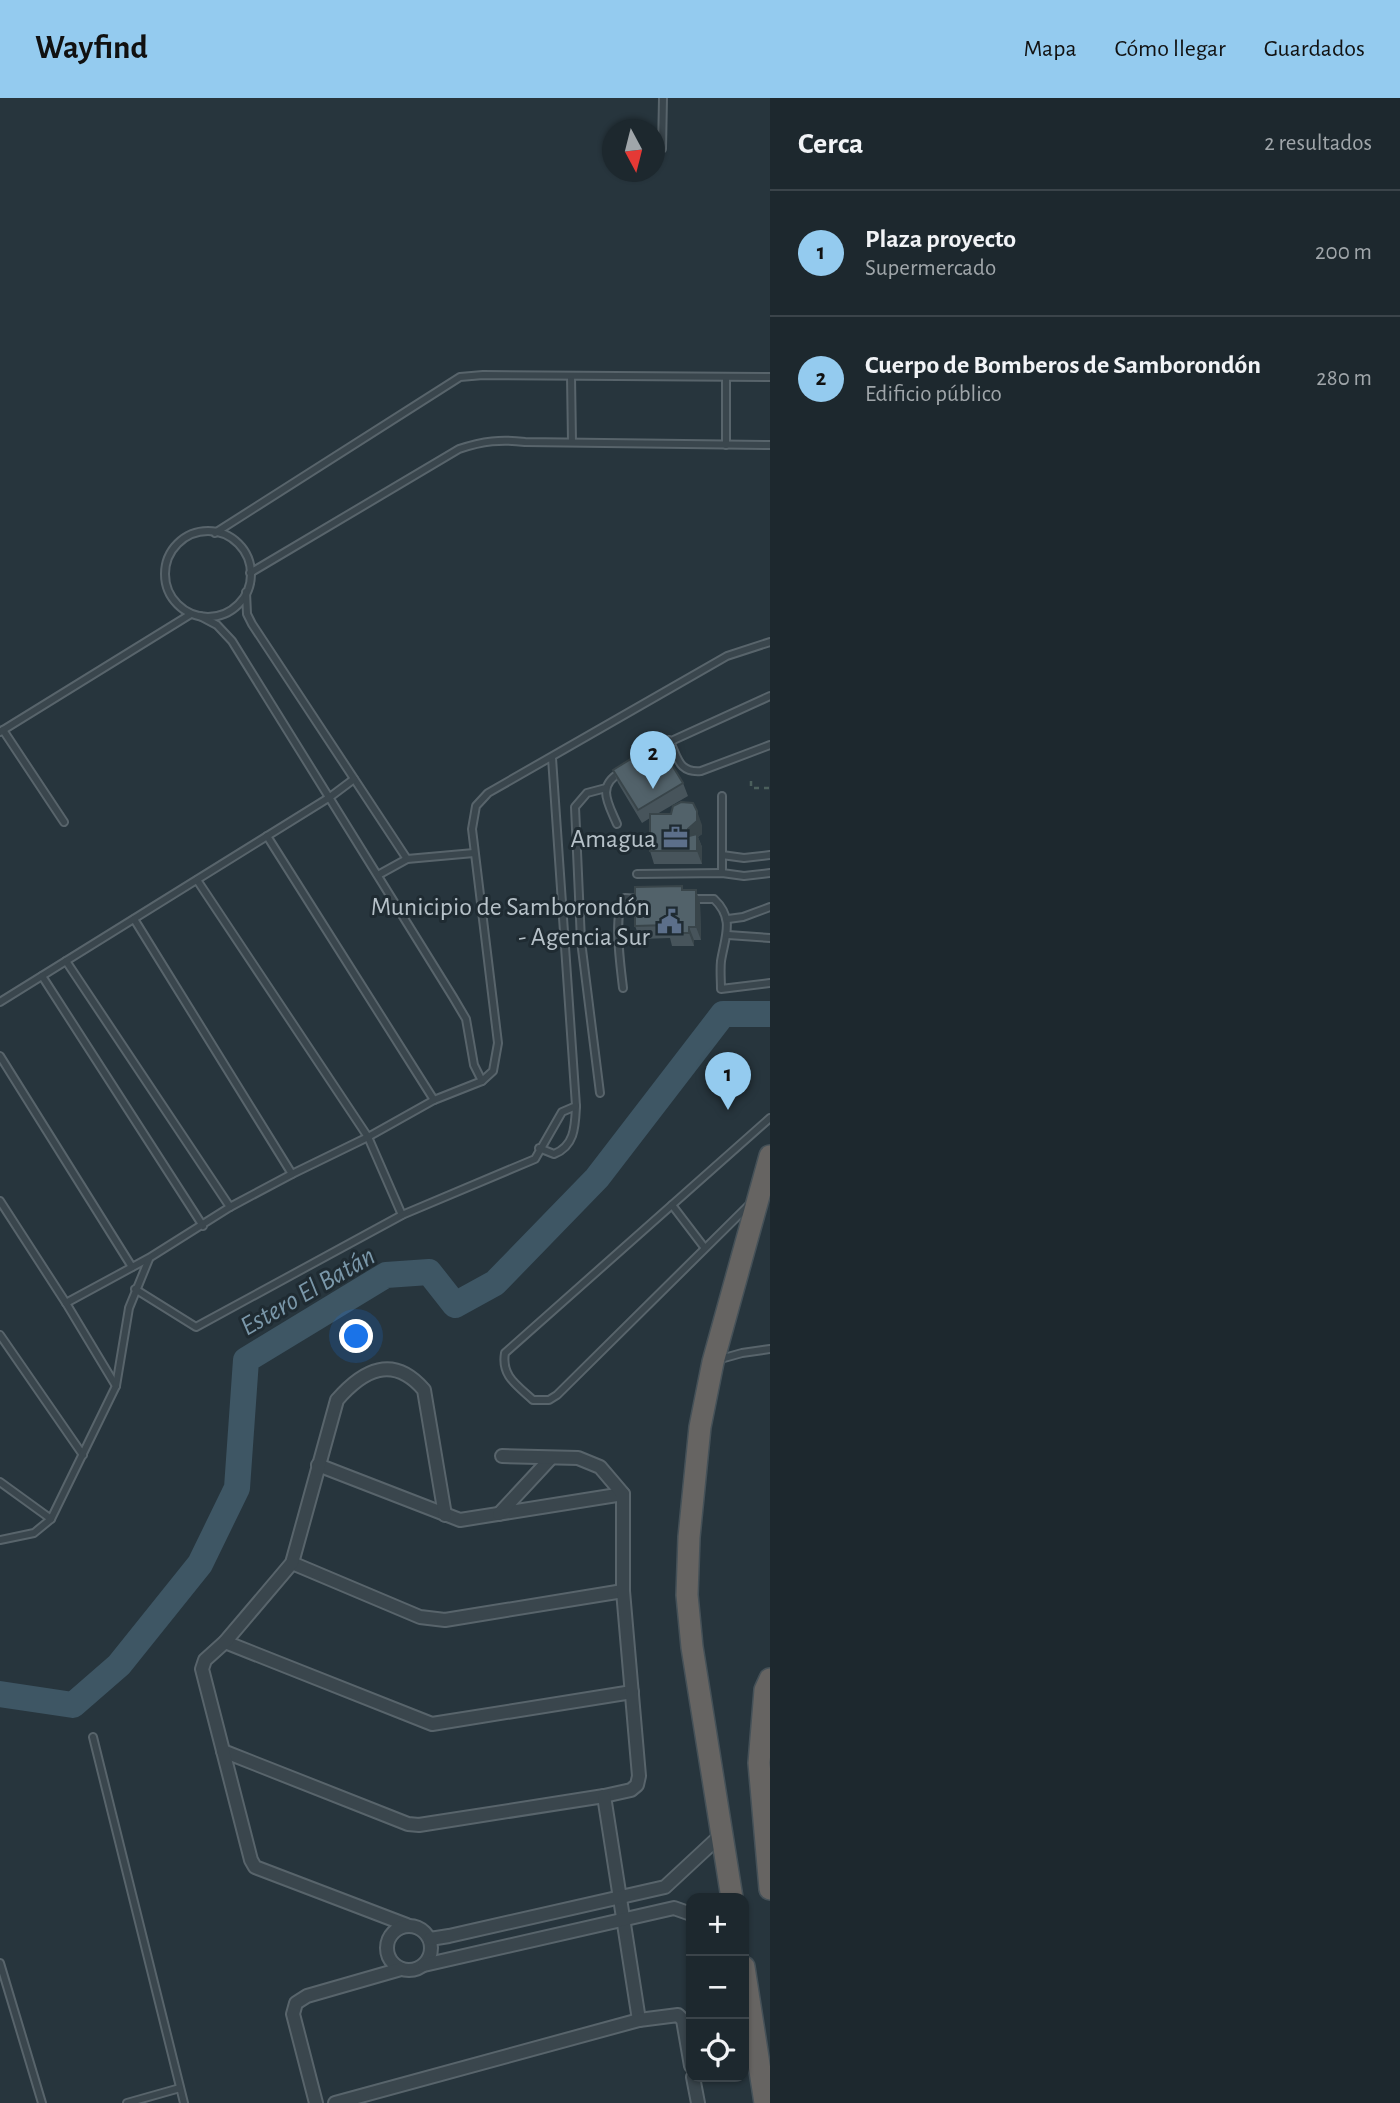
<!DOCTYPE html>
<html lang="es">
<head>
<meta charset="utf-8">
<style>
  :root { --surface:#1d282e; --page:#2a343a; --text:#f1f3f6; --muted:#a0a6aa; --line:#3b444a; --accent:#94cbef }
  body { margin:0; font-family:"Alegreya Sans",sans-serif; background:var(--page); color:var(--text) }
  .controls { position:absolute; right:21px; bottom:21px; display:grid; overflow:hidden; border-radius:14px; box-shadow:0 2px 5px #0004 }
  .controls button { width:63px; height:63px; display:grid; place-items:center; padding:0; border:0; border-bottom:2px solid var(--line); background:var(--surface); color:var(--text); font:35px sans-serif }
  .compass { position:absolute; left:602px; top:21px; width:63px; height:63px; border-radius:50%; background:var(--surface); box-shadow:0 2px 5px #0004; rotate:173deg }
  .you { position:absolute; left:357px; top:1239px; width:24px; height:24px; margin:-18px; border:5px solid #fff; border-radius:50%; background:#1a73e8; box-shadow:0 0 0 10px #1a73e833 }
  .badge { display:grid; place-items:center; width:46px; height:46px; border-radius:50%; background:var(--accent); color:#111; font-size:23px; font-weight:700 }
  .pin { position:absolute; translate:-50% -58px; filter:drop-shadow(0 2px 4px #0008) }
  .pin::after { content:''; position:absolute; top:37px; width:24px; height:21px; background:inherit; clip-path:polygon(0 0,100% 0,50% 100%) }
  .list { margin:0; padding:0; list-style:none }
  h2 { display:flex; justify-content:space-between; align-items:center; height:91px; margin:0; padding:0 28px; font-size:30px }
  h2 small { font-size:23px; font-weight:400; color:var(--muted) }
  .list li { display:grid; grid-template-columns:46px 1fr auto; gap:21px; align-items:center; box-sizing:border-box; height:126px; padding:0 28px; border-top:2px solid var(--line) }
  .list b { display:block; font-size:26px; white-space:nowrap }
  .list p { margin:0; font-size:23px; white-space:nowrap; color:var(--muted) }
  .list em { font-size:23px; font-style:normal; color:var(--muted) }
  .icon { flex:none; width:38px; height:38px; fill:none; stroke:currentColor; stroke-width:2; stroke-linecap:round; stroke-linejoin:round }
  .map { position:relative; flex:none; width:770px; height:2005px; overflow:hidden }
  header { display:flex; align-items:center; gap:42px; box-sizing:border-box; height:98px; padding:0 35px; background:var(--accent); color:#111 }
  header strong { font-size:33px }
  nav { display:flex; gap:38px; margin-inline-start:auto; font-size:24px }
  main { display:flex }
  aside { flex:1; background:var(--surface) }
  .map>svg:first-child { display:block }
</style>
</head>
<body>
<header>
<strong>Wayfind</strong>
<nav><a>Mapa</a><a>Cómo llegar</a><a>Guardados</a></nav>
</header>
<main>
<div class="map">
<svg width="770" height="2005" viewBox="0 0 770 2005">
  <rect width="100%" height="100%" fill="#27353d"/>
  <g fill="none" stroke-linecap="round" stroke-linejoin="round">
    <polyline stroke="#3e5664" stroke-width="26" points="0,1596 73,1607 119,1567 200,1466 237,1390 246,1262 386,1177 429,1174 455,1207 495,1185 597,1080 723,916 770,916"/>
    <defs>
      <g id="service">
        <polyline points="662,51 663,0"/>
        <polyline points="571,278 572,344"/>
        <polyline points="726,280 726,347"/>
        <circle cx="208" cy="476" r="43"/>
        <polyline points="215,435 460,279 483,277 770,279"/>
        <path d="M 250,475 L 459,351 C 483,343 501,341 525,344 L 770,347"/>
        <polyline points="246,494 247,516 252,526 407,761"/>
        <polyline points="200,518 217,527 232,543 453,899 466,921 474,967 482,983"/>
        <polyline points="3,632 64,724"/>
        <polyline points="0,634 191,516"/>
        <path d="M 669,642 C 678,659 678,675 701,673 L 770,647"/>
        <polyline points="656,650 770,598"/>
        <path d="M 617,726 C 608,705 596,688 621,674"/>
        <polyline points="267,738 434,1002"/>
        <polyline points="722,757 744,760 770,757"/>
        <polyline points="722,775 722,698"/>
        <polyline points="637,776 722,775 744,778 770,775"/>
        <polyline points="378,777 407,761 474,755"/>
        <polyline points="197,782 368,1039 402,1117"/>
        <path d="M 693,801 L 714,801 C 735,821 725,838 721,863 C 720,872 721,882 721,891 L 770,885"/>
        <polyline points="134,821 292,1076"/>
        <polyline points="728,821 743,819 770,809"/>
        <polyline points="728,837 770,840"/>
        <polyline points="66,863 230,1109"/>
        <polyline points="42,878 203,1128"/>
        <path d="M 623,890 C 621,871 612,813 625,800 L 640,801"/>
        <polyline points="0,904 330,699 354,681"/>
        <polyline points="0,958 132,1169"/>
        <polyline points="600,995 581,843 575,709 587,695 606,690"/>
        <path d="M 539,1050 L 554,1056 C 575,1048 575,1028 576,1008"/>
        <polyline points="0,1103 66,1205 116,1288"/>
        <polyline points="672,1107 704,1149"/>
        <path d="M 749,1107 L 557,1297 L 549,1302 L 533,1302 C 517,1287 501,1278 505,1255 L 770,1020"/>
        <polyline points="135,1191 196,1229 402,1117 535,1061 562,1014 576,1008 552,660"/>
        <polyline points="66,1205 149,1160 230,1109 292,1076 368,1039 434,1002 482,983 493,973 498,945 472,731 476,708 488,695 727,558 770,544"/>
        <polyline points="0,1237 83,1357"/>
        <polyline points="717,1262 742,1255 770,1251"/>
        <polyline points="0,1384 51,1421"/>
        <polyline points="0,1442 34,1435 51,1421 116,1288 129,1210 149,1161"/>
        <polyline points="93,1639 184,2005"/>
        <polyline points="0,1865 42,2005"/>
        <polyline points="127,2005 180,1990"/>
      </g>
      <g id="minor">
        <polyline points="318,1367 460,1422 623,1396"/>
        <polyline points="499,1416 551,1360"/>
        <polyline points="292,1465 420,1519 445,1522 623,1493"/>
        <polyline points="225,1544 432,1626 632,1594"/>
        <polyline points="223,1653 408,1726 419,1727 604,1698 631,1692 637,1687 639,1678 623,1493 623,1396 600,1369 578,1360 502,1358"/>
        <polyline points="604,1698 639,1922"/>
        <path d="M 407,1827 L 255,1769 L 251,1762 L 202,1571 L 205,1562 L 225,1544 L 292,1465 L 337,1302 C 363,1272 393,1256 424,1292 L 445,1417"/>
        <circle cx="409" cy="1850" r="22"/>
        <polyline points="430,1841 449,1838 665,1789 721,1737"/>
        <polyline points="424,1867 674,1810 691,1816"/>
        <polyline points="693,1979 698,2005"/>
        <polyline points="316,2005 293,1916 296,1905 307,1898 401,1871"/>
        <polyline points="335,2005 639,1922 678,1917 683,1922 691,1968"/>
      </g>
      <g id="trunk">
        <polyline points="770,1581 765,1592 759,1665 770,1791"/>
        <polyline points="732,1800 692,1549 687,1497 689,1439 700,1329 713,1264 770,1058"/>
        <polyline points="744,1869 765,2005"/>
      </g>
    </defs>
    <use href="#service" stroke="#58646b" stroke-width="10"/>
    <use href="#minor" stroke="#58646b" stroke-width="16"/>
    <use href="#trunk" stroke="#455158" stroke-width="24"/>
    <polyline stroke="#4b5f5c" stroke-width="2.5" stroke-dasharray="5 5" stroke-linecap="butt" points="751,683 751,690 770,690"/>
    <use href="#service" stroke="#3a464d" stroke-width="6"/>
    <use href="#minor" stroke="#3a464d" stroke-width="12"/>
    <use href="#trunk" stroke="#666462" stroke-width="21"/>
  </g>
  <g fill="#47545b">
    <polygon points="613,672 683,685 688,698 657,716 702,727 702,736 698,739 702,749 702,766 654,766 650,753 650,720 642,725 618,685"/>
    <polygon points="684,792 700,805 701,842 694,842 694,848 672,848 670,840 640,841 635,828"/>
  </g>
  <g fill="#39454a">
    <polygon points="697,713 702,727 702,736 698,739 702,749 702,766 697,753 689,738 688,731"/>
    <polygon points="696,792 700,805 701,842 696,829"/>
    <polygon points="689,829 694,842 694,848 689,835"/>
  </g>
  <g fill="#52626a" stroke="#39454a" stroke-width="2">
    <polygon points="658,644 683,685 638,712 613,672"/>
    <polygon points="681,704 693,705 697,713 697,723 688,731 689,738 697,736 697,753 650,753 650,716 671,716 673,708"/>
    <polygon points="682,788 682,792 696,792 696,829 689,829 689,835 668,835 667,827 635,828 635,789"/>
  </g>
  <defs>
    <symbol id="office-bare" viewBox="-9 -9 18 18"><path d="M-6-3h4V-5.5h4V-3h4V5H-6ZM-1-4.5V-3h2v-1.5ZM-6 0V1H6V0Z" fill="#5c6f8a" stroke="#1f2b32" stroke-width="2.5" paint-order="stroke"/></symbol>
    <symbol id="civic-bare" viewBox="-9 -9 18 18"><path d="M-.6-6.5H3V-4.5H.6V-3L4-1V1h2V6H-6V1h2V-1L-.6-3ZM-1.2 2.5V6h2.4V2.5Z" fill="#5c6f8a" stroke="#1f2b32" stroke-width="2.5" paint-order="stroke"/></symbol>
  </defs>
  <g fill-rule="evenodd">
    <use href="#office-bare" x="658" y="722" width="35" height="35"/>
    <use href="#civic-bare" x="652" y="806" width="35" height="35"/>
  </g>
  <g text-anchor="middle" stroke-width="6" stroke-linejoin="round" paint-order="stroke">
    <g font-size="26" fill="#b6c1c8" stroke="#1f2b32" text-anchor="end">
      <text x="656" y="749">Amagua</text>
      <text x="650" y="817">Municipio de Samborondón<tspan x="650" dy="30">- Agencia Sur</tspan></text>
    </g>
    <g font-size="28" font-style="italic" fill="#7a97a9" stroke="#1f2b32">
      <text transform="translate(307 1192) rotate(-30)" y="10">Estero El Batán</text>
    </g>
  </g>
</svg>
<div class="controls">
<button>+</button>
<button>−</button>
<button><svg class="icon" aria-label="locate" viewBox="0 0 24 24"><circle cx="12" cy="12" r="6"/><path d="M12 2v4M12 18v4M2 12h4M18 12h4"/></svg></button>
</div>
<svg class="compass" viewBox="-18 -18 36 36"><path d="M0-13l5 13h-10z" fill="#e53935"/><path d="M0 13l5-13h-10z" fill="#a0a6aa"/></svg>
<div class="you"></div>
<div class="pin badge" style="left:728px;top:1012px">1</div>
<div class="pin badge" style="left:653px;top:691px">2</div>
</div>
<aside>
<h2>Cerca<small>2 resultados</small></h2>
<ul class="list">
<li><span class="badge">1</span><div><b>Plaza proyecto</b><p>Supermercado</p></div><em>200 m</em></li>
<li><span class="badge">2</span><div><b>Cuerpo de Bomberos de Samborondón</b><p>Edificio público</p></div><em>280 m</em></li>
</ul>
</aside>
</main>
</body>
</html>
